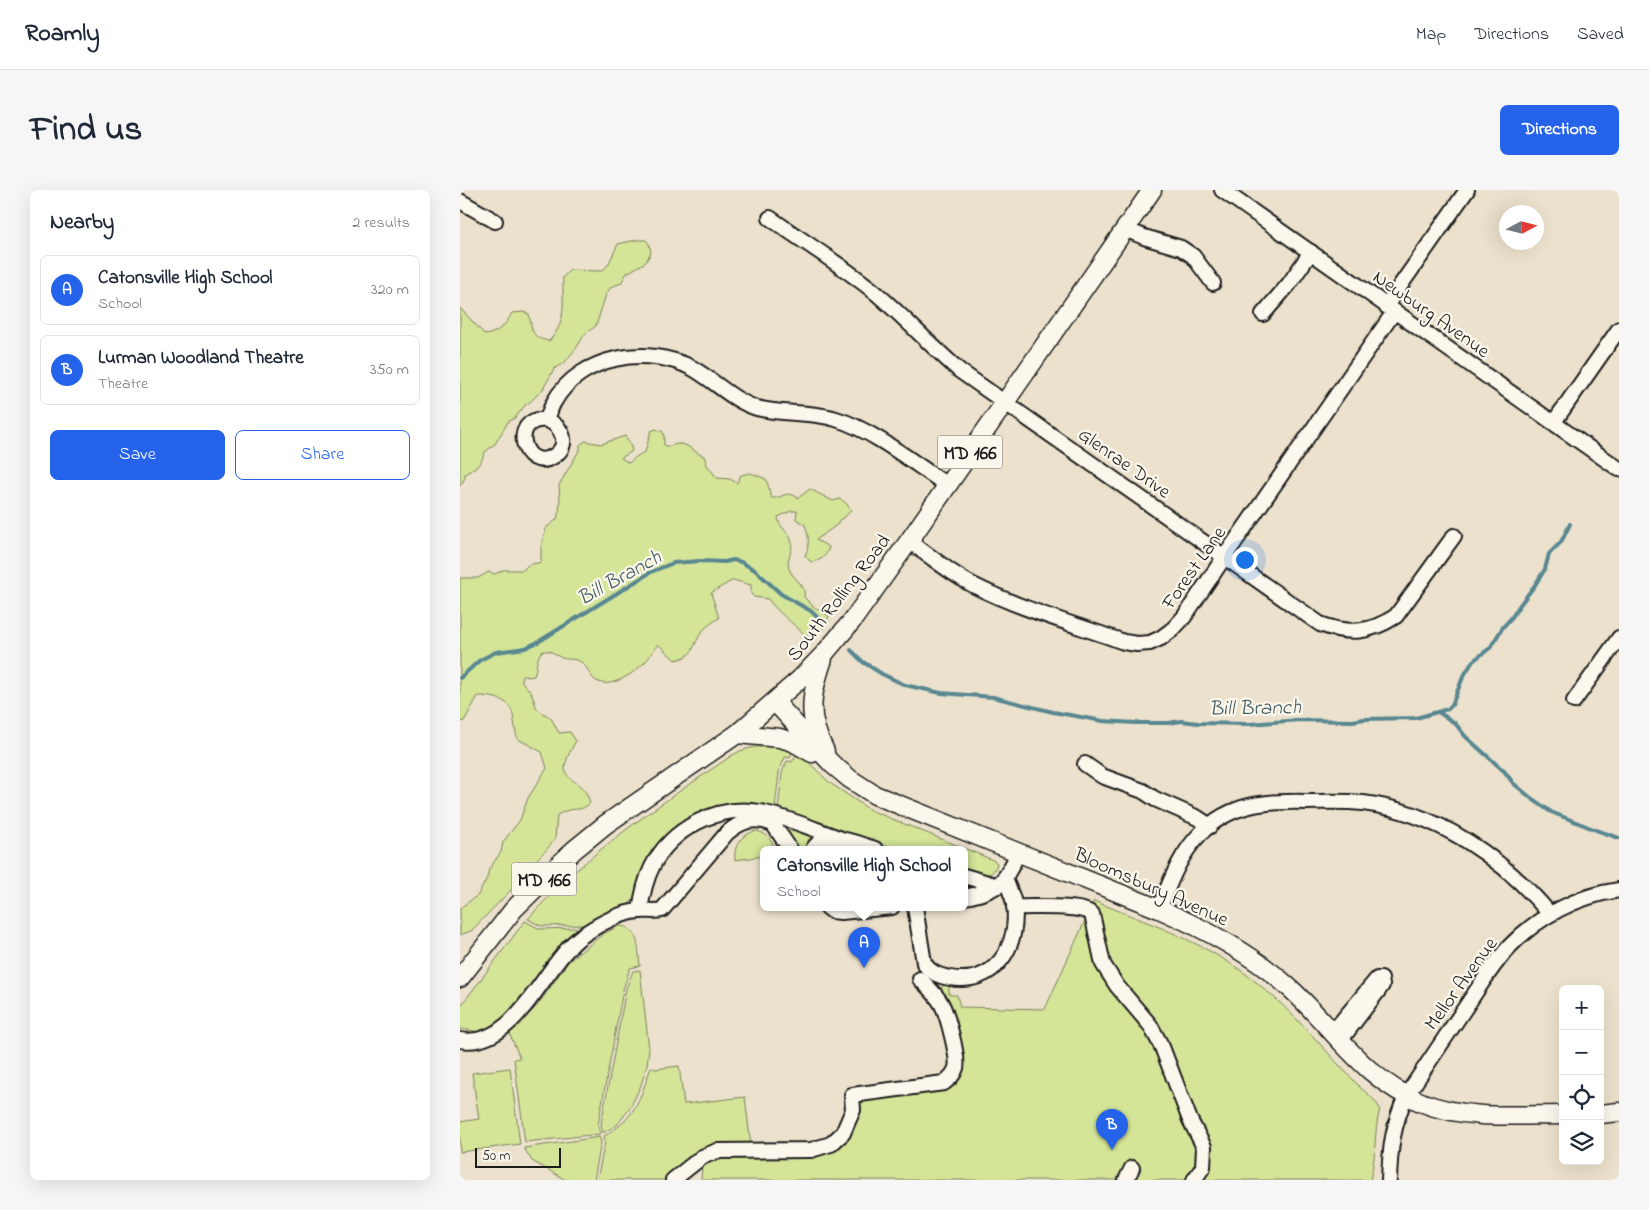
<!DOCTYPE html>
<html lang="en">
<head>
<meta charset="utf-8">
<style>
  :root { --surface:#fff; --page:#f6f6f7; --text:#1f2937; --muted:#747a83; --line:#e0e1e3; --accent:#2563eb }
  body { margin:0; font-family:"Indie Flower",sans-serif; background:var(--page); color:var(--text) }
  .controls { position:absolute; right:15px; bottom:15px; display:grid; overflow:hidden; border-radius:8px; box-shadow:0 5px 20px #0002 }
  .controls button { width:45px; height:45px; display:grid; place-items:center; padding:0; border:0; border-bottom:1px solid var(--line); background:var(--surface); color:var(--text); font:25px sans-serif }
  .compass { position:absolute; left:1039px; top:15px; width:45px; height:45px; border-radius:50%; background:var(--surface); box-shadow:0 5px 20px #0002; rotate:83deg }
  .scale { position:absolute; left:15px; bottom:12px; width:86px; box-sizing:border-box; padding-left:5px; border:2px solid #1c1c1c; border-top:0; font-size:14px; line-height:18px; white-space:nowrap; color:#1c1c1c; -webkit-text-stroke:4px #fbf7ec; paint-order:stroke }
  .you { position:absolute; left:784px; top:369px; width:18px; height:18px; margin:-12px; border:4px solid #fff; border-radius:50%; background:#1a73e8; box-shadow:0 0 0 8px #1a73e833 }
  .badge { display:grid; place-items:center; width:32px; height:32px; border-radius:50%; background:var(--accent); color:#fff; font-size:16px; font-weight:700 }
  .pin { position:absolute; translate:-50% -41px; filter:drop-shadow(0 1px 2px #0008) }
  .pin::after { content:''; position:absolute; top:26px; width:18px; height:15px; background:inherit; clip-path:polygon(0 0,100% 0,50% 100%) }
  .popup { position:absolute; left:300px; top:656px; width:208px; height:65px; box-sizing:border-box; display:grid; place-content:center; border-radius:8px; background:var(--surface); filter:drop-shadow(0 1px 4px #0005); font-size:16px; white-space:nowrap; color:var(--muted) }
  .popup b { font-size:19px; color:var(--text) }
  .popup::after { content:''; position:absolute; left:50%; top:100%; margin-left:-10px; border:10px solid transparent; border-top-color:var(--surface) }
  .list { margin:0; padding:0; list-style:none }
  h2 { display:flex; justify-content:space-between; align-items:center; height:65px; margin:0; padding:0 20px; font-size:21px }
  h2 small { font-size:16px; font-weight:400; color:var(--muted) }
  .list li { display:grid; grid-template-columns:32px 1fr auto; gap:15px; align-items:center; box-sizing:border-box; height:70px; margin:0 10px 10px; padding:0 10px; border:1px solid var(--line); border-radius:8px }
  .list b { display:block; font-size:19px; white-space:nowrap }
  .list p { margin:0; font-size:16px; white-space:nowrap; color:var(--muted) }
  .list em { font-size:16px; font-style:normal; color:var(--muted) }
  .actions { display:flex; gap:10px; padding:15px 20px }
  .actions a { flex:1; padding:11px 0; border:1px solid var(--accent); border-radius:8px; text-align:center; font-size:18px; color:var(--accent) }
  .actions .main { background:var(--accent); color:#fff }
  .icon { flex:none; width:28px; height:28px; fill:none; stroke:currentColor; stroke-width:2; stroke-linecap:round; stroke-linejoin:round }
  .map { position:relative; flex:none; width:1159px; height:990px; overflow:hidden; border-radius:8px }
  header { display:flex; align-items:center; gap:30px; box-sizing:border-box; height:70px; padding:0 25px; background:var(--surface); border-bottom:1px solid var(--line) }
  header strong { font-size:24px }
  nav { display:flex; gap:28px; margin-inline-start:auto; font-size:18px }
  .intro { display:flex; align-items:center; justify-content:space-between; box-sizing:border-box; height:120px; padding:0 30px }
  h1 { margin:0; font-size:35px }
  .button { padding:12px 22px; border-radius:8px; background:var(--accent); color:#fff; font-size:18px; font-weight:700 }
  main { display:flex; gap:30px; padding:0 30px }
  aside { flex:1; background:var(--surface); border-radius:8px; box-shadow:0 5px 20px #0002 }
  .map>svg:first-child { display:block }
</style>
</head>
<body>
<header>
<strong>Roamly</strong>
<nav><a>Map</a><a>Directions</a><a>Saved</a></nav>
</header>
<div class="intro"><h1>Find us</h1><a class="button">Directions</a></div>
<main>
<aside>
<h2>Nearby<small>2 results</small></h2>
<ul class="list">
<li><span class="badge">A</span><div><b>Catonsville High School</b><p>School</p></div><em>320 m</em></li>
<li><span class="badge">B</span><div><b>Lurman Woodland Theatre</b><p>Theatre</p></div><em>350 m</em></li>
</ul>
<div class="actions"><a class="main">Save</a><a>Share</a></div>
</aside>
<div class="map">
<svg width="1159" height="990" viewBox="0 0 1159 990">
  <rect width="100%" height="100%" fill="#ece1cc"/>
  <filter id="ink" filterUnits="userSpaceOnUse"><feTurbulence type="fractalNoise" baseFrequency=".02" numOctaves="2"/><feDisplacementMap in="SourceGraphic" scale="10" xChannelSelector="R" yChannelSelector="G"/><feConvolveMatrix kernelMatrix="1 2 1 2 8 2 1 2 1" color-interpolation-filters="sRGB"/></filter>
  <g filter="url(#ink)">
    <g fill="#d4e598" stroke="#78805a">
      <path d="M 176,50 L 186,50 L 189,54 L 191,62 L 186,72 L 167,83 L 161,93 L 151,97 L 146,104 L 136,136 L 125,144 L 117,157 L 105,172 L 94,179 L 83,199 L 69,213 L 66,214 L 56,227 L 48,232 L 35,254 L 25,262 L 20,274 L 5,284 L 5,288 L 0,296 L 0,118 L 25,145 C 38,143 46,135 52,123 L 63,122 L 69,124 C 72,140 71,148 89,151 C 108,131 102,112 103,87 L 110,80 L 142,81 L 148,75 L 158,54 Z"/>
      <path d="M 196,239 L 203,242 L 204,246 L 204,255 C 211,258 212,254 219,254 C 227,253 237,264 244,266 L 247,275 L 257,288 L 270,289 L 277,293 L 281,285 L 291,283 L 306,289 C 309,296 309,302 312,308 C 322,309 326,299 338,308 L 350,299 L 373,311 L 380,309 L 386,313 L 391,320 L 385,327 L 379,330 L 378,334 L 356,350 L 369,357 C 366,367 362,370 351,372 L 345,366 C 350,354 349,347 345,335 L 336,329 L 337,321 L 331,321 L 318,327 C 318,338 332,343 332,354 C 332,364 325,371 330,381 C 335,390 347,396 344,407 L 354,417 L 369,426 L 363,439 L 345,445 C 332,432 319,424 308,409 L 294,407 L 291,404 L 291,395 L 273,390 L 251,403 L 259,428 C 253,432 245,437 241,443 C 232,457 235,466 215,470 L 198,454 C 194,459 191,465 187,470 C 177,481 154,498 139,492 C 129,489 129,477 121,472 C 115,468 108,470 102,468 C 94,465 91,458 81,462 C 76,470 77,477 74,486 L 68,487 L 62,485 L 62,492 L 71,502 L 77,519 L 91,528 L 99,543 L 110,542 L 116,551 C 88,598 122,581 130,613 C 121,621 120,618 109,620 C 105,621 101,623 97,625 L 95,649 L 87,659 L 64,682 L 51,700 L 11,741 L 0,745 L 0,718 L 18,705 L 27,688 L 29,679 L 41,662 L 43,652 L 60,630 L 68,608 L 87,578 L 82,562 L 58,549 C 54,540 55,530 52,521 C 47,508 30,506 18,506 L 4,531 L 0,532 L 0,388 L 18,388 L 29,382 L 35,384 L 43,380 L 63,380 L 68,375 L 81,372 L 81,357 L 86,338 L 97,329 L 99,321 L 100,313 L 99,295 L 120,259 L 120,255 L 125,251 L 141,254 L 165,246 L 170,253 L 172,261 L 161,268 L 169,273 L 177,266 L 185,262 L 191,241 Z"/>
      <path d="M 294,557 L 315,557 L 332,561 L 330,568 L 325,567 L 319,582 L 315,618 L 313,621 L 276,615 L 261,616 L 232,626 L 215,637 L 197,656 L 184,679 L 176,706 L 166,717 L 141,725 L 125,735 L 81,736 L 68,729 C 128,661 197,617 271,566 L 280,561 Z"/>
      <path d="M 337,564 L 344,568 L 370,593 L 410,620 L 533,670 L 537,673 C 534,691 516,684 504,680 L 504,659 L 435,659 L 325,625 L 318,620 L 322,583 L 327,571 L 332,572 Z"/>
      <polygon points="331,640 350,647 346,659 337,659 329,644 328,642"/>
      <path d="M 295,641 C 306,642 311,649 315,659 L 304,659 L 304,666 L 275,670 C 273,656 281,645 295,641 Z"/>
      <path d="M 634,711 C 686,732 742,751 787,785 C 822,811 850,843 879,875 C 885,881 891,888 897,894 C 905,903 915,908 920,919 C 913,943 917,966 910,990 L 241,990 L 242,976 L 256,967 L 371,954 L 404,908 L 483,897 C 497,893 499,892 502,877 L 480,804 L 483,794 L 489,794 L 489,805 L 497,805 L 500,817 L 585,819 Z"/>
      <polygon points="65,731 80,739 116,738 118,740 93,764 75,792 46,825 31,837 22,842 0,839 0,817"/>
      <path d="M 159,736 C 180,736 178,761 180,776 L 170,778 L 163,800 L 138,935 L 140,944 L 65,952 L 54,869 L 60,868 L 50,845 L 51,842 L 77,816 L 109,771 L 143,744 Z"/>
      <polygon points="180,780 189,859 187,875 181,895 170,918 157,935 143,943 141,934 166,799 173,781"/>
      <path d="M 219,876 L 224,914 L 285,907 L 291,956 L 260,958 L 207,990 L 137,990 L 145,952 L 144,946 C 175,929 180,909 191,877 L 195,879 Z"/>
      <polygon points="50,878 60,954 0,962 0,932 19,929 12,883"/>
      <polygon points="140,947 141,953 134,990 106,990 72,971 64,958"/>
    </g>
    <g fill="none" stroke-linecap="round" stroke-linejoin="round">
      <g stroke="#598791" stroke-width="4">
        <polyline points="391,460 403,472 422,484 445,495 481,503 533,507 593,522 643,531 675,533 709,533 721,531 738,533 789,534 840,530 893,531 904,529 956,528 988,519 992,515 1003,487 1013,471 1030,458 1043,437 1052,427 1059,416 1075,395 1085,379 1089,364 1101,352 1110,334"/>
        <polyline points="0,488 20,470 36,462 65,458 78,452 191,382 213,373 240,371 265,372 273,370 281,372 295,380 321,404 351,421 360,430"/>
        <polyline points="978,522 995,533 1005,546 1045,582 1053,593 1071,608 1091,622 1136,640 1159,648"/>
      </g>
      <defs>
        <g id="minor">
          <polyline points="762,0 1159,279"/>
          <polyline points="0,11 35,31"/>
          <path d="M 310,28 C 344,52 383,76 416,103 C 445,128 471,156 500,181 L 860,434 C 889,445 910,443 936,426 L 994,346"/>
          <polyline points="665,39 684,47 721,58 733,66 753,93"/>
          <polyline points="926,116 1007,0"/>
          <polyline points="803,124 829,94 851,62"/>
          <path d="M 87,230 C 48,225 63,285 94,266 C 111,255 102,236 87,230 C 89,224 91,217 94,212 C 120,165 188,155 232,178 C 254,190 273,211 297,218 C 323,225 351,221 376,229 C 413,240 455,274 487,295"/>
          <polyline points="1094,232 1159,139"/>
          <path d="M 449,351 C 470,366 490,383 513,395 C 560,419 614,434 664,452 L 677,454 L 690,453 L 701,448 L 713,439 L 724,427 L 765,366 L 934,122"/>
          <polyline points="1114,511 1159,448"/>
          <polyline points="625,574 642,586 683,601 695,609 738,628 750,636"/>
          <path d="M 353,659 C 367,638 396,654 415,659"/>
          <polyline points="504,686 538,696"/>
          <path d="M 504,707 C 537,702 546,692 558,662"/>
          <polyline points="367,717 372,721 381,722 432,717"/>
          <path d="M 455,717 L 464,773 C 470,783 479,786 490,788 C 535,796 560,756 554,714 C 553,706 548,697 545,689"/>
          <path d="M 554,717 C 572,718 620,714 632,724 L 643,774 L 657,796 L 690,835 L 702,857 L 730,930 L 744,957 L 743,977 L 734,990"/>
          <path d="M 699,719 C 710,692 720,664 741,643 C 771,613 806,611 846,612 C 865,612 884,611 903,613 C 977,622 1043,668 1090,724"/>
          <path d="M 180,721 C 182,706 185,691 192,677 C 211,639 257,614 300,622 C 327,627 353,639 379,648"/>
          <polyline points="872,843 917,789 921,789 922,795 918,801 880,851"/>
          <path d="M 0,850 C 57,860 84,772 123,745 C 139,734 159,723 179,721 C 187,720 194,722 202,720 L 267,643 C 281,631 294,626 313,634 L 330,659"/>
          <path d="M 213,990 L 242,967 L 257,961 L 351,960 L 371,954 L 383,943 L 393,920 L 392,905 L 484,893 C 489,889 494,885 496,878 C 499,868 487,823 481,813 C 475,803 468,797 460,789"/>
          <polyline points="666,990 672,978"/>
          <path d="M 929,990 C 930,958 933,935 946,906 C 965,878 984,849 1003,821 C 1018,799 1032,775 1050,756 C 1079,726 1117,706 1159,700"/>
        </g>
        <g id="major">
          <path d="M 363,469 C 351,504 346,526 365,561"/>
          <path d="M 315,512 L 372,574 L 390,589 L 415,605 L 699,719 C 747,740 793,764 832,800 C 876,841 904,890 963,913 C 1007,930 1057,925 1103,925"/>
          <polyline points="277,544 320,548 333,552 352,563"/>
          <polyline points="0,788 54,719 114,660 146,634 277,544 340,489 364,464 392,431 449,351 692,0"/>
          <polyline points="1140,924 1159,922"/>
        </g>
      </defs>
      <use href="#minor" stroke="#1c1c1c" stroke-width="18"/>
      <use href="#major" stroke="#1c1c1c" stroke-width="21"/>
      <use href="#minor" stroke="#fbf7ec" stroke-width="14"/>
      <use href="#major" stroke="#fbf7ec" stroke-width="18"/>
    </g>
  </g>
  <g text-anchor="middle" stroke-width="4.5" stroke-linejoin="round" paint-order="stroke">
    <g fill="#fbf7ec" stroke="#5f5e5a" stroke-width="1">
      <rect x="477.5" y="245.5" width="65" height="33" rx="4"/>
      <rect x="51.5" y="672.5" width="65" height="33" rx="4"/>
    </g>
    <g font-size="19" font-weight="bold" fill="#1c1c1c">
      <text x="510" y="269">MD 166</text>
      <text x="84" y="696">MD 166</text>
    </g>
    <g font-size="20" fill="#1c1c1c" stroke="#fbf7ec">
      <text transform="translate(972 123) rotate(35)" y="7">Newburg Avenue</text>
      <text transform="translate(665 272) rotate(35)" y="7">Glenrae Drive</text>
      <text transform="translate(733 377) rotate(-55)" y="7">Forest Lane</text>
      <text transform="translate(378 407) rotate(-52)" y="7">South Rolling Road</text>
      <text transform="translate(692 696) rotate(24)" y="7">Bloomsbury Avenue</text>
      <text transform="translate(1000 793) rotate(-54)" y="7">Mellor Avenue</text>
    </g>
    <g font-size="21" font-style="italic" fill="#3f5a60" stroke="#fbf7ec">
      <text transform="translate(159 387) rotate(-29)" y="7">Bill Branch</text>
      <text transform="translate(795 517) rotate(-1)" y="7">Bill Branch</text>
    </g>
  </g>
</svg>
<div class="controls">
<button>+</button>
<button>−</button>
<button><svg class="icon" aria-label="locate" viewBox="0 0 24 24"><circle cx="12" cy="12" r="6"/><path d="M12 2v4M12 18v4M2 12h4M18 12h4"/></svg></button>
<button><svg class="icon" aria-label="layers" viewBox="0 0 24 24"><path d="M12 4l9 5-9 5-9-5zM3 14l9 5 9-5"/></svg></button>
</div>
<svg class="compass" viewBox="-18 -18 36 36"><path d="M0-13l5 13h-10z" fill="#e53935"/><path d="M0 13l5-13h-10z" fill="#747a83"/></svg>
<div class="scale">50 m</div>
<div class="you"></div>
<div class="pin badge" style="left:404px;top:778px">A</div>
<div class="popup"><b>Catonsville High School</b>School</div>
<div class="pin badge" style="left:652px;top:960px">B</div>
</div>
</main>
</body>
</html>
